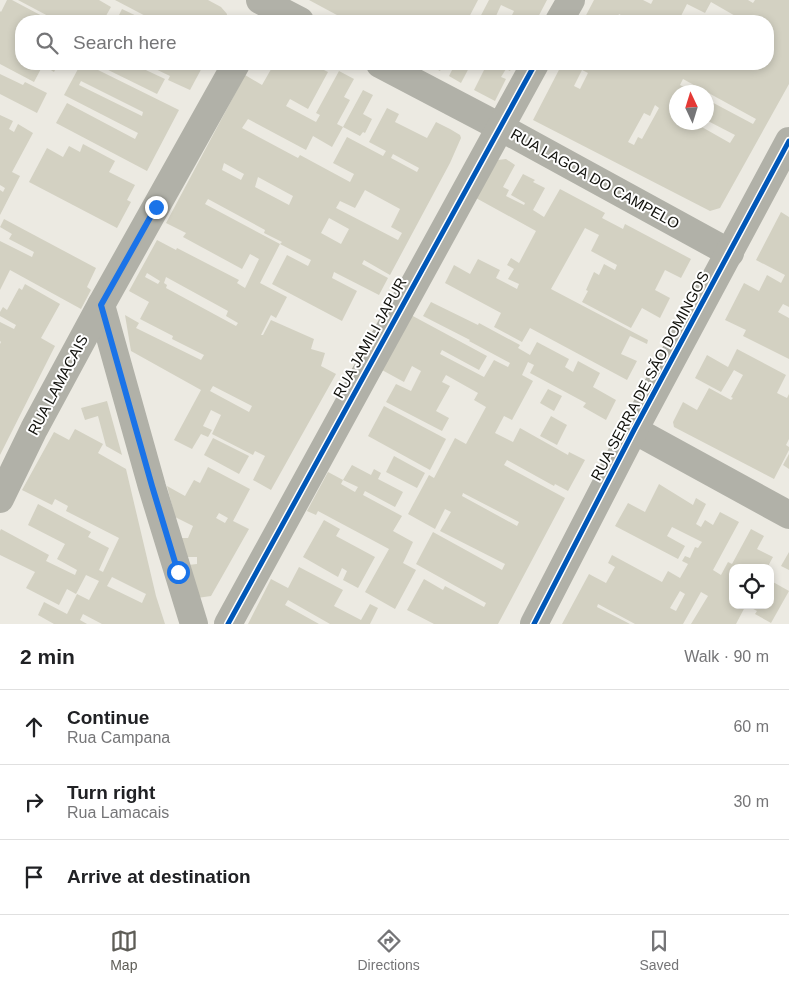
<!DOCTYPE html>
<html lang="en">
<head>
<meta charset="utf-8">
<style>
  :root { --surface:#fff; --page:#f2f2f2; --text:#202124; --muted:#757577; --line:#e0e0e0; --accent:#5e5d57 }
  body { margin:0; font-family:Helvetica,sans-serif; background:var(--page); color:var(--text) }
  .controls { position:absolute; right:15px; bottom:15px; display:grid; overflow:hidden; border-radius:10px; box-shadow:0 2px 8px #0003 }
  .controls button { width:45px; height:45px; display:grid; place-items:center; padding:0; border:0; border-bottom:1px solid var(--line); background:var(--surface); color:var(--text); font:25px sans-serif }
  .compass { position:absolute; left:669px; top:85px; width:45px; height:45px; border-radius:50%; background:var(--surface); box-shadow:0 2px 8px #0003; rotate:356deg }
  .stop { position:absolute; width:15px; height:15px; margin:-11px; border:4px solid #1a73e8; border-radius:50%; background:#fff }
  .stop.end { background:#1a73e8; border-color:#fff; box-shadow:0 1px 5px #0008 }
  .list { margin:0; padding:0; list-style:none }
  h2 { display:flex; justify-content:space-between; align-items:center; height:65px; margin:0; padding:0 20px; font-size:21px }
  h2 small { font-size:16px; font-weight:400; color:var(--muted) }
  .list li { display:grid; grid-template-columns:32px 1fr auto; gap:15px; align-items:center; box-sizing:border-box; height:75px; padding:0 20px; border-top:1px solid var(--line) }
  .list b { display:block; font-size:19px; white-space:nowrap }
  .list p { margin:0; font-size:16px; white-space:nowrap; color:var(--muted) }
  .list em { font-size:16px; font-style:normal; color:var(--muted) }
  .icon { flex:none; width:28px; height:28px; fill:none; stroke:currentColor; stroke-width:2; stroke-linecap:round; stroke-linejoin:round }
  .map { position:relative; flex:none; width:789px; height:624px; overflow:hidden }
  .search { position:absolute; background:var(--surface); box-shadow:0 2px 8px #0003; left:15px; right:15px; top:15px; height:55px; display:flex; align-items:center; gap:12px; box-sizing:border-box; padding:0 18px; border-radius:20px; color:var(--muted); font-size:19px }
  .sheet { height:290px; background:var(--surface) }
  nav { display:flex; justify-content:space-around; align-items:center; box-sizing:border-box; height:70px; border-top:1px solid var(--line); background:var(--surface); font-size:14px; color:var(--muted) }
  nav a { display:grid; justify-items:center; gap:2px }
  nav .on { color:var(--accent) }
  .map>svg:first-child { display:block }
</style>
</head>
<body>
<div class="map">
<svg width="789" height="624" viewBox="0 0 789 624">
  <rect width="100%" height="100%" fill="#eceae2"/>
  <g fill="#d3d1c2" fill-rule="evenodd">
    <polygon points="7,0 12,0 44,17 41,21 21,21 21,64 58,64 54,72 43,65 34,82 0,64 0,11 1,12"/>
    <polygon points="18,0 99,0 111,7 103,21 76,21 74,20 73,21 52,21 48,19 50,17"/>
    <polygon points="115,0 208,0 221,7 227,14 226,21 155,21"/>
    <polygon points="309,0 478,0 467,21 400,21 391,16 389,21 348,21"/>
    <polygon points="489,0 547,0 536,21 509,21 514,11 501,5 496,16 500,18 498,21 478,21"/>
    <path d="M 594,0 L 643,0 L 651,4 L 653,0 L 748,0 L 753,3 L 755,0 L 789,0 L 789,84 L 720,208 L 710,211 L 533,120 L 562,64 L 768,64 L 768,21 L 744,21 L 711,2 L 705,13 L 687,4 L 681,16 L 690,21 L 632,21 L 619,14 L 617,19 L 620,21 L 583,21 ZM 582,70 L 588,73 L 580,89 L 574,86 ZM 683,79 L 756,119 L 753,124 L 706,99 L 706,120 L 735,135 L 730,143 L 693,122 L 676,122 L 676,92 L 694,92 L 680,85 ZM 655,105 L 659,108 L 642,139 L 638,137 L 634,145 L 628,142 L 644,113 L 650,116 Z"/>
    <polygon points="122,9 147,21 116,21"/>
    <path d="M 67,64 L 93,64 L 92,67 L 179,110 L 147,171 L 56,123 L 67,103 L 135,139 L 138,133 L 64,95 L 78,69 ZM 81,81 L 143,112 L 142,116 L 79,85 Z"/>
    <polygon points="96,64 133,64 165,79 157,94"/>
    <polygon points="145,64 204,64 190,90 168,80 170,76"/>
    <path d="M 274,64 L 312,64 L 328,72 L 308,109 L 290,99 L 286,106 L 316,122 L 320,115 L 316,113 L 339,71 L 354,79 L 344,97 L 350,100 L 337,124 L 343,127 L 332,147 L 313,136 L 306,150 L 248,119 L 242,128 L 298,158 L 300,155 L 350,182 L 354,174 L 333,163 L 347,137 L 383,156 L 386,151 L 369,142 L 387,108 L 399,114 L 395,122 L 427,138 L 436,122 L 450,129 L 460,135 L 461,138 L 450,163 L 390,275 L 364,260 L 362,264 L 388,278 L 379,295 L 334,272 L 332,278 L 357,291 L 342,321 L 272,284 L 287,255 L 308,266 L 311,260 L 280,244 L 282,242 L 264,233 L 265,230 L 208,199 L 205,204 L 280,244 L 260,283 L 287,297 L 276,318 L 271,315 L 261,335 L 263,335 L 271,320 L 314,339 L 311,349 L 325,353 L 321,366 L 336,374 L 271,490 L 253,480 L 265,456 L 255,451 L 253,455 L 212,434 L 221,415 L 211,410 L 203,426 L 212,430 L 208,437 L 201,434 L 192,449 L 174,440 L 201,390 L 131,351 L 125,315 L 139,323 L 136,328 L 201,360 L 204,355 L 172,339 L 173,336 L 140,319 L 149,302 L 129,291 L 157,240 L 176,250 L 177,248 L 239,280 L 237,283 L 245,288 L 259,259 L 250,254 L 242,269 L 183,237 L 186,233 L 166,223 L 245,75 L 262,85 ZM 393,154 L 419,168 L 417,172 L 391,158 ZM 224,163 L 244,174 L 241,180 L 222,170 ZM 258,177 L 293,196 L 289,205 L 255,187 ZM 365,190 L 400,209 L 391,227 L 402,233 L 398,240 L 336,208 L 340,201 L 355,208 ZM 329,218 L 349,229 L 341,244 L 321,233 ZM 147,273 L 160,281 L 158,284 L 145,277 ZM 166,277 L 228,311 L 226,316 L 238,323 L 236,326 L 166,288 L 167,285 L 164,283 ZM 213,386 L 252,406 L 249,412 L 210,391 Z"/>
    <polygon points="426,64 444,64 440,71"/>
    <polygon points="455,64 471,64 461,83 449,76"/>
    <polygon points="487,64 514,64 510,71 506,69 501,77 506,79 495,101 474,90"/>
    <polygon points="0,74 23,85 25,82 47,93 37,113 0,94"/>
    <polygon points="363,90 373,95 363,114 372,119 365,133 363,132 360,136 343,127"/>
    <polygon points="0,115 13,121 9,129 14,132 18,124 33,133 12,172 20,176 0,215 0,190 3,192 5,188 0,185"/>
    <polygon points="83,144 115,161 109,172 135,185 127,200 131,202 117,228 29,182 47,148 63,157 69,146 80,152"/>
    <polygon points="506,159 515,165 503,187 509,190 506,196 524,205 525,203 511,195 523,174 535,180 533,182 545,188 533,210 544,217 560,189 605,213 602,218 623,229 625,224 691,259 681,278 665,270 655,290 670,298 660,318 642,308 631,328 582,302 588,291 586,290 594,272 599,275 604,264 615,270 617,265 591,251 599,235 585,228 551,289 648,340 647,344 630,336 621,354 637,361 627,380 530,328 522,342 494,327 501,313 445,283 454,265 470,274 478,259 500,270 496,278 517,289 519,284 508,279 514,269 507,265 511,258 519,263 536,231 476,198 498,160"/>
    <polygon points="781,212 789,217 789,307 783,304 778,312 789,318 789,359 743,336 746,330 725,320 744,283 759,291 767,275 781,283 785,275 756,260"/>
    <polygon points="4,219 96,268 87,287 91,290 81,309 10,270 0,290 0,241 32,257 34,252 9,239 12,234 0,227"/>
    <polygon points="25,284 60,304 41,338 55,346 0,455 0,344 1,342 0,341 0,322 14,329 16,325 0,316 0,312 3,307 7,310 19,288 22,290"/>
    <path d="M 431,302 L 478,325 L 479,323 L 520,345 L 518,348 L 530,355 L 537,342 L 569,359 L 565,367 L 573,372 L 578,361 L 600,373 L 593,387 L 616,400 L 606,420 L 583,407 L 586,403 L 530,373 L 534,365 L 528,362 L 522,375 L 533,381 L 512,420 L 504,416 L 495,433 L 513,442 L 520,428 L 568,455 L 569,452 L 585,460 L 568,491 L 555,484 L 554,486 L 507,460 L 504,465 L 565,498 L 498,624 L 434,624 L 407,610 L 424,579 L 443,590 L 445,586 L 484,607 L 486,603 L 416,564 L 433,532 L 502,570 L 505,564 L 440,531 L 451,512 L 445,509 L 435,529 L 408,514 L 429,475 L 434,478 L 455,438 L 466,444 L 486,407 L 474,400 L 478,393 L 446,375 L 442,382 L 450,386 L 436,411 L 449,418 L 442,431 L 386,402 L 396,384 L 411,391 L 421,371 L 412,366 L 404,382 L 382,370 L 411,315 L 487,356 L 479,370 L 442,350 L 440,354 L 484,377 L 494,360 L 508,367 L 510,363 L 469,341 L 470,340 L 423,316 ZM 463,493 L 519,522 L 517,526 L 462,496 Z"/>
    <polygon points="737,349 786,375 777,393 787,398 789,394 789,439 786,445 789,447 789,450 774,479 674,427 673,422 683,402 697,410 709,388 731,400 733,398 731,397 743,375 734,370 721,392 695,378 707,355 728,367"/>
    <polygon points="548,389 562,396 554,411 540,403"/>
    <polygon points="107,401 122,455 106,446 98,416 85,420 81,408"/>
    <polygon points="384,406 446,439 430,470 368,436"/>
    <polygon points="551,416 567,425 557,445 540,436"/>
    <path d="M 75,429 L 103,444 L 98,453 L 126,469 L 156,596 L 165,624 L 102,624 L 83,614 L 80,620 L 87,624 L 54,624 L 38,615 L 44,602 L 67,614 L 77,594 L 89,600 L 99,581 L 86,575 L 76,594 L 67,589 L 59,605 L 26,588 L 35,572 L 0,555 L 0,531 L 1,529 L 49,555 L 46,561 L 75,575 L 77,570 L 57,559 L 65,544 L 28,525 L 38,504 L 91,532 L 88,537 L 109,548 L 99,570 L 103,572 L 119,538 L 66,511 L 68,506 L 55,499 L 52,505 L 22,490 L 54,432 L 69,440 ZM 112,577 L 146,594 L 142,603 L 107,586 Z"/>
    <polygon points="213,438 249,456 239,474 204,455"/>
    <polygon points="789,454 789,469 783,465"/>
    <polygon points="394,456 425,473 417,488 386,472"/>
    <polygon points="352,465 371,475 374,469 381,473 378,479 403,492 395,507 365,491 363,495 402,516 393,531 413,542 403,563 416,570 395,609 365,592 389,549 318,511 316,515 307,511 328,472 343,480 341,484 355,492 358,487 343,480"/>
    <path d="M 208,467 L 250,489 L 233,521 L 249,529 L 211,596 L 197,598 L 188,565 L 197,564 L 197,557 L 186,557 L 181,538 L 188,538 L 193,526 L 175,517 L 167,486 L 185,496 L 194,480 L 200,483 ZM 219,513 L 228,518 L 225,523 L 216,518 Z"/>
    <path d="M 659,484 L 693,505 L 696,498 L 706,504 L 696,524 L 701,527 L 705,520 L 713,525 L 720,512 L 739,522 L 713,570 L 721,575 L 728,562 L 732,564 L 751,529 L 764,536 L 757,549 L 773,557 L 767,568 L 733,568 L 733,605 L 770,605 L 770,586 L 773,582 L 789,591 L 771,623 L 755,614 L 757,611 L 746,605 L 736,624 L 691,624 L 708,596 L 701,592 L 683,624 L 635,624 L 598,604 L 597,607 L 630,624 L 562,624 L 589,574 L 606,583 L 615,567 L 608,563 L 612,555 L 662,582 L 668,571 L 680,578 L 688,564 L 682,561 L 685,556 L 690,558 L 695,547 L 698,548 L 702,542 L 672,527 L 667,536 L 685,546 L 678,559 L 615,526 L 628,503 L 645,512 ZM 680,591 L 685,594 L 676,611 L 670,608 Z"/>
    <polygon points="324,520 340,529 336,536 375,557 358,588 343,580 347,571 342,568 338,577 303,557"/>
    <polygon points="789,552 789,570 781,566"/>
    <polygon points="299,567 343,590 334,606 361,620 370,604 378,608 370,624 330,624 288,600 285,605 319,624 248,624 271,579 288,588"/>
  </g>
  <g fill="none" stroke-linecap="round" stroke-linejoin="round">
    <g stroke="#b1b1a8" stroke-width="28">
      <polyline points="260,0 300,21"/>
      <polyline points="559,21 571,0"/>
      <polyline points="380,64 500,127 730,253"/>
      <polyline points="101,305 152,487 194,624"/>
      <polyline points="634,430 789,515"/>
      <polyline points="0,499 34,429 101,305 236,64"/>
      <polyline points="228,624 535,64"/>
      <polyline points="534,624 634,430 789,141"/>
    </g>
    <defs>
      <g id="cycleway">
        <polyline points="228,624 535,64"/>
        <polyline points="534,624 634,430 789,141"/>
      </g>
    </defs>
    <use href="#cycleway" stroke="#fff" stroke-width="8"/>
    <use href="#cycleway" stroke="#0057b8" stroke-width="5"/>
  </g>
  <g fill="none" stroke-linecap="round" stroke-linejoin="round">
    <polyline stroke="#1a73e8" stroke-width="6" points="156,207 101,305 152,486 178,572"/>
  </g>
  <g text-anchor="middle" stroke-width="4" stroke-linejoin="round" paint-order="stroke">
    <g font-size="15" fill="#11110c" stroke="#fff">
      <text transform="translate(595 179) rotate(29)" y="5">RUA LAGOA DO CAMPELO</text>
      <text transform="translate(370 338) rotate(-61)" y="5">RUA JAMILI JAPUR</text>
      <text transform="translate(650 376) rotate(-62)" y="5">RUA SERRA DE SÃO DOMINGOS</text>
      <text transform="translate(58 385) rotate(-62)" y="5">RUA LAMACAIS</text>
    </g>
  </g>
</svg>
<div class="controls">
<button><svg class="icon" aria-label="locate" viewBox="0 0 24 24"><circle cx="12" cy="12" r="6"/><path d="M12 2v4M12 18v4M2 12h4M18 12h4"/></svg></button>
</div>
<svg class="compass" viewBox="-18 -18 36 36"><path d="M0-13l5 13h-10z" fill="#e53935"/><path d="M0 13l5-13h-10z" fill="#757577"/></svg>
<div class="stop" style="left:178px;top:572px"></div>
<div class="stop end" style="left:156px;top:207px"></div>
<div class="search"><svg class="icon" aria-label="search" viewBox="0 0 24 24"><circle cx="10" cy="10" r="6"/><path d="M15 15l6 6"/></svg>Search here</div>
</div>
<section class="sheet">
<h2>2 min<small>Walk · 90 m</small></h2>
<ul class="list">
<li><svg class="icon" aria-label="ahead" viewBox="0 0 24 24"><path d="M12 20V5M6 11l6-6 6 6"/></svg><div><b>Continue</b><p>Rua Campana</p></div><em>60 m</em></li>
<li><svg class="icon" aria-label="right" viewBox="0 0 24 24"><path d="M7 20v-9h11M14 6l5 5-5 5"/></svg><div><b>Turn right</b><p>Rua Lamacais</p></div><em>30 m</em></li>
<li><svg class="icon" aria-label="arrive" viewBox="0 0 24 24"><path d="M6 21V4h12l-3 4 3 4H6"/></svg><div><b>Arrive at destination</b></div></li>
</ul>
</section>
<nav>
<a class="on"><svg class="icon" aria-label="map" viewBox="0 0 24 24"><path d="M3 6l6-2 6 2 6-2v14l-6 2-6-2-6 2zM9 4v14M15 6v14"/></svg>Map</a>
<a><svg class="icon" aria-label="directions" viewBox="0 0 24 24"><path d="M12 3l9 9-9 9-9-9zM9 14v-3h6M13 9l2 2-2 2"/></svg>Directions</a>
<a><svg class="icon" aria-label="saved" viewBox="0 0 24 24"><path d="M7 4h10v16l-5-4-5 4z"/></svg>Saved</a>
</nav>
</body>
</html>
